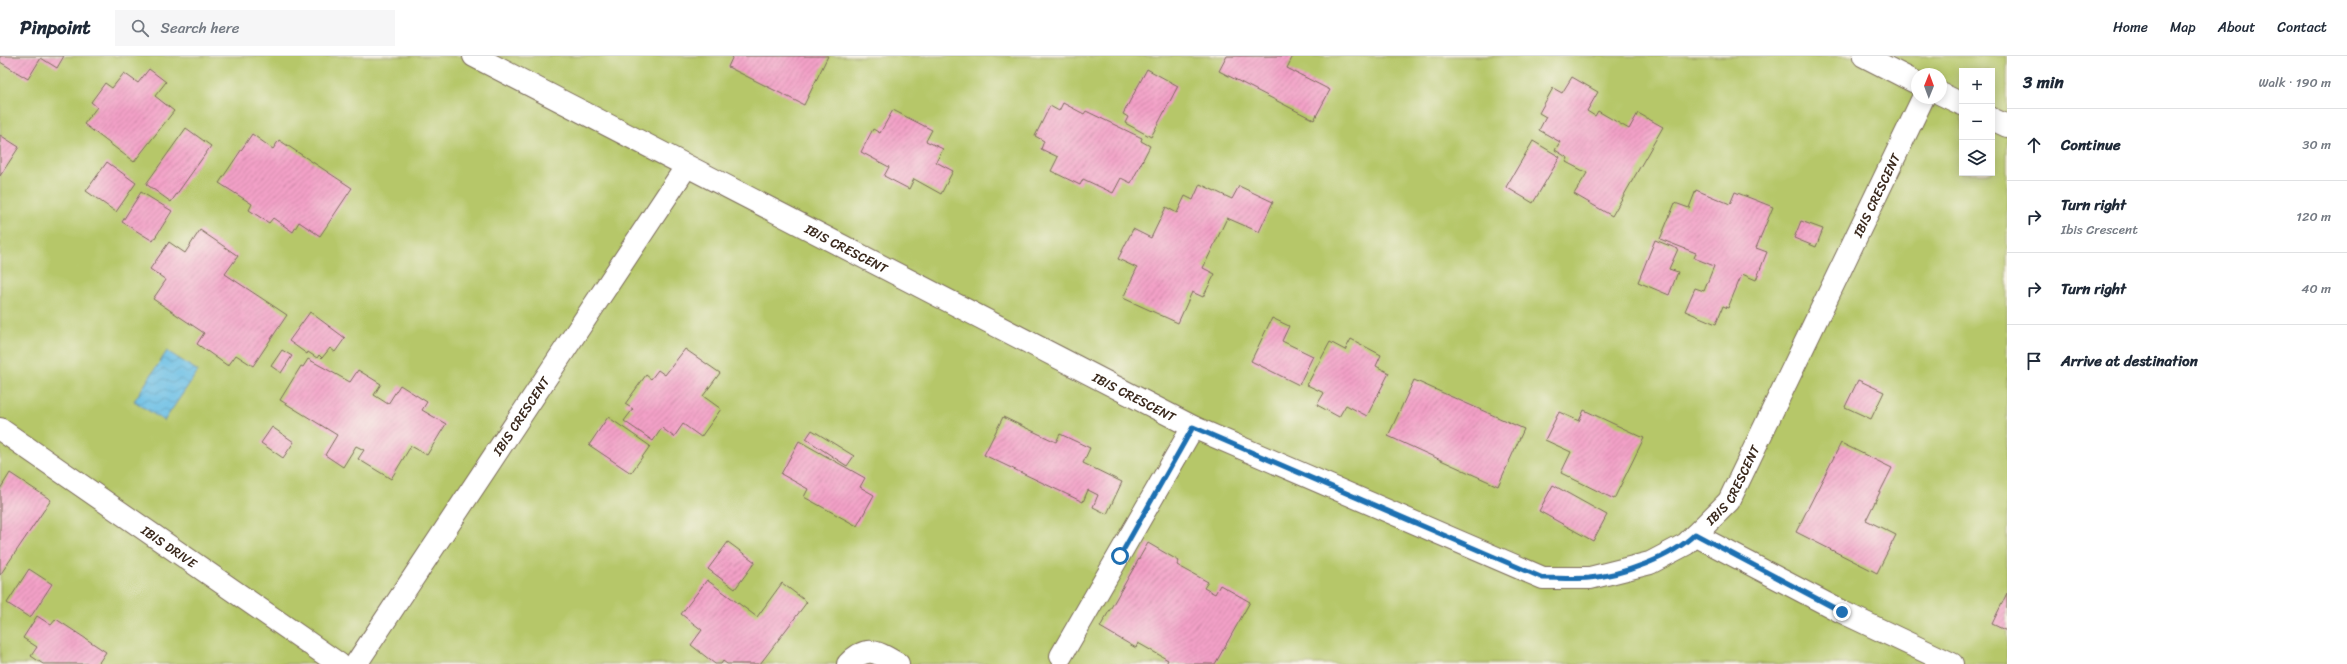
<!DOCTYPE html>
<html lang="en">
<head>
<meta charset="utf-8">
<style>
  :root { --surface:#fff; --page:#f6f6f7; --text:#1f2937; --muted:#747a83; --line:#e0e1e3 }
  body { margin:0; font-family:Sriracha,sans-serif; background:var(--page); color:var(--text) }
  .controls { position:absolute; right:12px; top:12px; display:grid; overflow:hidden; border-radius:0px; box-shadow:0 2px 10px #0003 }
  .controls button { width:36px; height:36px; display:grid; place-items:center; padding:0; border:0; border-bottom:1px solid var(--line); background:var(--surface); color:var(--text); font:20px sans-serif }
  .compass { position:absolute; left:1911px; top:12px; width:36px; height:36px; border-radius:50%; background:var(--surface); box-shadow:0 2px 10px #0003; rotate:1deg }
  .stop { position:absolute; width:12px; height:12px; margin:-9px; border:3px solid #1f6fb2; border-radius:50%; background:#fff }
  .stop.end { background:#1f6fb2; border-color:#fff; box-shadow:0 1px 4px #0008 }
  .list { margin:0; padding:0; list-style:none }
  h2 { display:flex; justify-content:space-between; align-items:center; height:52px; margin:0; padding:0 16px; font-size:17px }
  h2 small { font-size:13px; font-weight:400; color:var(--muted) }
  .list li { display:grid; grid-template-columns:26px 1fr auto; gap:12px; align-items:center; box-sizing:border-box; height:72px; padding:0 16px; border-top:1px solid var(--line) }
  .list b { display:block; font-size:15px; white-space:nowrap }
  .list p { margin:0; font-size:13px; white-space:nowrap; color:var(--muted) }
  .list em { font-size:13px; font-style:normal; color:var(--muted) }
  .icon { flex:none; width:22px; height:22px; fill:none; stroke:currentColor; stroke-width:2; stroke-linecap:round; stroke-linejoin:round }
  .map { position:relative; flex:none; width:2007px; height:608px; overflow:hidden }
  header { display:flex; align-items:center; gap:24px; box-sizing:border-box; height:56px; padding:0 20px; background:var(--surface); border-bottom:1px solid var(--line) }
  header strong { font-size:19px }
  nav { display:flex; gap:22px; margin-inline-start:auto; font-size:14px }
  .search { width:280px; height:36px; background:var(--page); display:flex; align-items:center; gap:10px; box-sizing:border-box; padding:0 14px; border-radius:0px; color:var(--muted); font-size:15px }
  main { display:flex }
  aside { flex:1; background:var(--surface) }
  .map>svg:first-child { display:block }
</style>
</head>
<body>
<header>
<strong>Pinpoint</strong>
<div class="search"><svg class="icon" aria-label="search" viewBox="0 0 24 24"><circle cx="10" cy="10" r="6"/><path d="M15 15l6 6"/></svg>Search here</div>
<nav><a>Home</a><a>Map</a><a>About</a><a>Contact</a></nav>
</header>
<main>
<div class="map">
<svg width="2007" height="608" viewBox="0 0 2007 608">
  <defs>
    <pattern id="water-waves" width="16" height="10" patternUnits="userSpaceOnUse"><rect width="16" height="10" fill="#6abfe6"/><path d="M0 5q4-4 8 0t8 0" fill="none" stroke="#589bba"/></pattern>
    <pattern id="building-hatch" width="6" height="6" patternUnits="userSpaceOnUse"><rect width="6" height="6" fill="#f3a0c7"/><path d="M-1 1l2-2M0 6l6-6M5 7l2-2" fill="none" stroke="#c683a1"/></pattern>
  </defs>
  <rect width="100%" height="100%" fill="#f7f3e8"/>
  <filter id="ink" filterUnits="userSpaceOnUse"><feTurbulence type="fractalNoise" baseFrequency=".025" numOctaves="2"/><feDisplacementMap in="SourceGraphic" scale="8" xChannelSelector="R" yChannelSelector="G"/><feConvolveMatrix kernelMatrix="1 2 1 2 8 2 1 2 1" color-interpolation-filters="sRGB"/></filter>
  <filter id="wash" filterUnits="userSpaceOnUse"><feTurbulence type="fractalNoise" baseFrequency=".012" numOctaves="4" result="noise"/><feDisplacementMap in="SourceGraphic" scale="16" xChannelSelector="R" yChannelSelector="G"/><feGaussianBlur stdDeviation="0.9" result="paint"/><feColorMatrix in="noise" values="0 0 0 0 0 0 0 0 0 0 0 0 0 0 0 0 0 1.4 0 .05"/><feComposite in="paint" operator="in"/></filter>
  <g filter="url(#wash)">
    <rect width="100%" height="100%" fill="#f3e3c9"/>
    <path fill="#b6c769" stroke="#787844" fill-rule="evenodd" d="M 0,0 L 2007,0 L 2007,608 L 0,608 ZM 1962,15 L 1992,15 L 1992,117 L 1962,117 ZM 1917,18 L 1941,18 L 1941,42 L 1917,42 Z"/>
    <polygon fill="url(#water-waves)" stroke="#527482" points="167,295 198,315 164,365 134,345"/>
    <g id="blocks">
      <g fill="url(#building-hatch)">
        <polygon points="0,0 64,0 57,12 41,2 28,23 0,6"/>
        <polygon points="733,0 828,0 804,49 728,11"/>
        <polygon points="1227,0 1293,0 1287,12 1330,34 1314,64 1219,15"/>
        <polygon points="149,13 166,26 155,40 174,55 134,106 84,68 97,51 91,46 105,27 112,32 124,17 138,27"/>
        <polygon points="1147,13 1178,30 1151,81 1125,67 1128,61 1123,58"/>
        <polygon points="1572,21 1598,36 1587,55 1595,60 1598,55 1629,73 1638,57 1663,71 1612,160 1574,138 1587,117 1566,106 1568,102 1555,94 1560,86 1539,74 1546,61 1539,57 1553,32 1562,37"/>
        <polygon points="1063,47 1084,58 1086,55 1142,82 1141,85 1150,90 1131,127 1121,122 1113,137 1083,123 1080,129 1051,115 1058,101 1041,93 1044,85 1035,80 1050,50 1059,55"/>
        <polygon points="893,54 932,74 926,85 943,93 936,106 953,115 941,138 914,123 909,133 884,120 889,111 861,96 873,73 880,77"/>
        <polygon points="186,72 211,90 171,146 146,128"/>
        <polygon points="252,78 273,93 279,84 352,132 320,180 299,166 293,176 273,162 269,167 249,154 252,148 219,127"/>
        <polygon points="0,79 19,91 0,120"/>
        <polygon points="1533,85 1560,101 1533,147 1506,131"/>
        <polygon points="107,106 136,127 116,156 86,135"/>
        <polygon points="1200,128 1232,143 1239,130 1273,146 1259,176 1227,162 1203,212 1215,218 1203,241 1192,236 1178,267 1123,242 1137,212 1118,203 1133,173 1151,182 1166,151 1177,157 1185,140 1193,144"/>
        <polygon points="1696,134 1730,148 1735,136 1773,151 1756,192 1767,196 1756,224 1742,218 1728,252 1723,250 1716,268 1685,255 1695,232 1704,235 1714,210 1694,202 1696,197 1660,183 1675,147 1689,152"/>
        <polygon points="141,136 172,155 153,185 122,166"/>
        <polygon points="1801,165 1823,173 1816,191 1794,182"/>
        <polygon points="200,174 238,200 225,218 287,259 253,310 236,299 228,310 197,288 204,277 153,243 166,224 150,213 169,186 185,197"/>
        <polygon points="1655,184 1678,193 1669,213 1678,216 1669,239 1638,226"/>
        <polygon points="310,256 345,282 335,296 330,292 322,302 319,299 317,302 308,296 307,298 289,285"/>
        <polygon points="1272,262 1289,270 1282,285 1313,300 1299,329 1251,305"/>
        <polygon points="1351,283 1381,299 1376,310 1389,317 1367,360 1346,349 1339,361 1317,349 1324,337 1307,329 1330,286 1345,294"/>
        <polygon points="685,293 720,317 703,340 721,353 701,381 683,368 674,381 662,372 653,385 624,365 633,353 625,348 646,319 651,323 658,314 665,319"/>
        <polygon points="282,294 292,300 281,317 271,310"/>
        <polygon points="308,303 350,326 358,314 381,328 374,339 388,348 400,329 427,346 422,354 446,368 427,399 411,390 391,423 358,403 364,394 356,390 343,411 325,399 337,379 280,344 301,310 303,311"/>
        <polygon points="1414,324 1524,373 1498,430 1388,380"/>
        <polygon points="1858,324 1884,336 1871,363 1845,351"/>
        <polygon points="1584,354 1644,382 1614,443 1561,417 1571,396 1545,384 1559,356 1579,365"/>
        <polygon points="608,361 650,390 631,417 589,389"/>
        <polygon points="1003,361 1056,386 1060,378 1090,392 1083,407 1122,426 1107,458 1093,451 1098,439 1088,434 1083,446 984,399"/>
        <polygon points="272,371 294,386 283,402 261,387"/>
        <polygon points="812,374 854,400 847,410 806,383"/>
        <polygon points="799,385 865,422 860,431 874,439 857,470 804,441 808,433 781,418"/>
        <polygon points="1841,387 1892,412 1866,464 1896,479 1877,517 1796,476"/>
        <polygon points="10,417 51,444 0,519 0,433"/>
        <polygon points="1553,429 1607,459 1593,485 1539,455"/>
        <polygon points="728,486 755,506 735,533 708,513"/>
        <polygon points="1148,487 1179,505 1177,509 1208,526 1204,532 1215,538 1220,529 1250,546 1215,608 1166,608 1168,604 1138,587 1136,592 1100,571"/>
        <polygon points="29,513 52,528 30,562 7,547"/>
        <polygon points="707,524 757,561 782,527 807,546 760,608 727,608 723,605 721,608 715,608 691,589 702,574 681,558"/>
        <polygon points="2007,537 2007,575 1992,568"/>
        <polygon points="37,560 51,569 56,563 106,596 98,608 43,608 31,600 37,591 23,582"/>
      </g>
    </g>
  </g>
  <g filter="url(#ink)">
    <use href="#blocks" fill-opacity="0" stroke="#7b6b5a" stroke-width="1"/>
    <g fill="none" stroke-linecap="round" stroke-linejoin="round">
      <defs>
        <g id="minor">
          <path id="s1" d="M 474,0 L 1193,371 L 1543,522 L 1590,522 L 1650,507 L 1686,488 L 1729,445 L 1923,42"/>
          <polyline points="1864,0 1917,27"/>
          <polyline points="1941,38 1962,48"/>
          <polyline points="1992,63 2007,70"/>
          <path id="s2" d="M 0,373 L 339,608"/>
          <polyline points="1695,479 1842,556 1952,608"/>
          <polyline points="1061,600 1193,371"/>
          <path id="s3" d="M 356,608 L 686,111"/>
          <path d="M 848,608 C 867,588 877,596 898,608"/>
        </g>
      </defs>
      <use href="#minor" stroke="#7b6b5a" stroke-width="24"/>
      <use href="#minor" stroke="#fff" stroke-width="22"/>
    </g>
  </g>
  <g fill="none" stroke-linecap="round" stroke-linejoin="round" filter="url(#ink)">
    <path stroke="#1f6fb2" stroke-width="5" d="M 1120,500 L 1193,371 L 1543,522 C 1558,522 1574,523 1589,522 C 1622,519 1671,502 1695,478 L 1842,556"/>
  </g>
  <g text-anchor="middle" stroke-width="3" stroke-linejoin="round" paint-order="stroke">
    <g font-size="13" fill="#3b2a1e" stroke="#f7f3e8">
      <text dy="5" stroke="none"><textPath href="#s1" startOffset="1740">IBIS CRESCENT</textPath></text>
      <text dy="5" stroke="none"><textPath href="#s1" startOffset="419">IBIS CRESCENT</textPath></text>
      <text dy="5" stroke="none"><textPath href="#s1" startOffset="743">IBIS CRESCENT</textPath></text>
      <text dy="5" stroke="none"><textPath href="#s3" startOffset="298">IBIS CRESCENT</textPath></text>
      <text dy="5" stroke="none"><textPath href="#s1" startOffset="1416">IBIS CRESCENT</textPath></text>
      <text dy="5" stroke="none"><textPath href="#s2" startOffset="206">IBIS DRIVE</textPath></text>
    </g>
  </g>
</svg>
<div class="controls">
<button>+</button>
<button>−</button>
<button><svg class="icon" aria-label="layers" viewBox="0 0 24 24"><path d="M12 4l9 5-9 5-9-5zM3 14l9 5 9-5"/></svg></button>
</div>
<svg class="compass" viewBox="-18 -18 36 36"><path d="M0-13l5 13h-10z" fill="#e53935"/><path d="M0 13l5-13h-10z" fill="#747a83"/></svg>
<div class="stop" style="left:1120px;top:500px"></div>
<div class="stop end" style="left:1842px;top:556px"></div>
</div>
<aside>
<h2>3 min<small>Walk · 190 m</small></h2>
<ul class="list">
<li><svg class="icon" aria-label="ahead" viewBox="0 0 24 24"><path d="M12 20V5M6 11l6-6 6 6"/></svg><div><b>Continue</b></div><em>30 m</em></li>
<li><svg class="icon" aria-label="right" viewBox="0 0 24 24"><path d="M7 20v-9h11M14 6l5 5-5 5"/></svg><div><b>Turn right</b><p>Ibis Crescent</p></div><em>120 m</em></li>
<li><svg class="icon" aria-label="right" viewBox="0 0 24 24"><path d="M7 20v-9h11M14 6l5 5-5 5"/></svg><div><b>Turn right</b></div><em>40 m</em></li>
<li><svg class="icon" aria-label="arrive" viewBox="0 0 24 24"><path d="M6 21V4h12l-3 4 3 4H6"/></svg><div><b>Arrive at destination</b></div></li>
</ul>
</aside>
</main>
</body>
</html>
